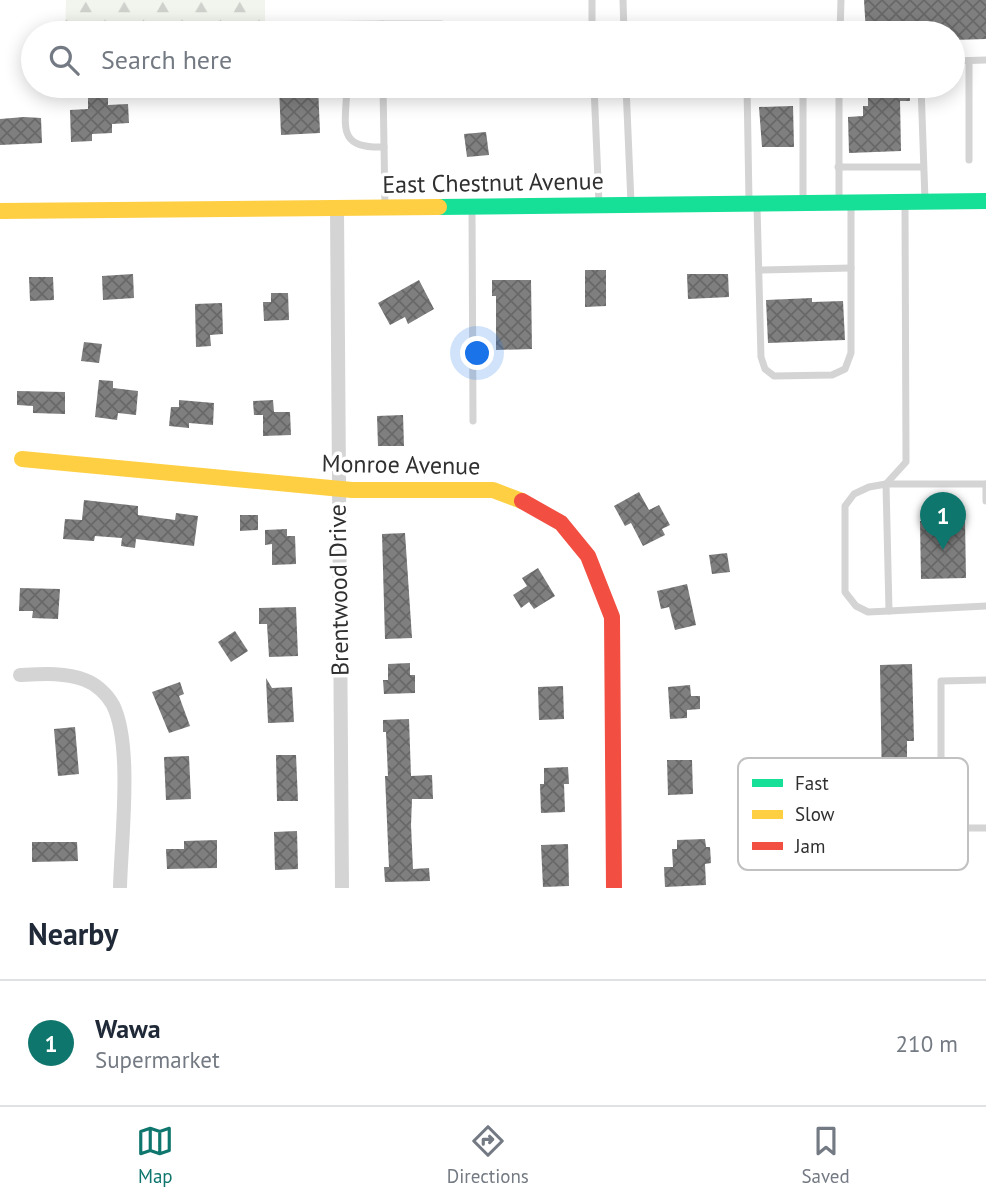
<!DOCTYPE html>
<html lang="en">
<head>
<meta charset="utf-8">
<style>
  :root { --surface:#fff; --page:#f6f6f7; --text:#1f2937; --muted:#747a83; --line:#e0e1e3; --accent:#0f766e }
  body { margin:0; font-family:"PT Sans",sans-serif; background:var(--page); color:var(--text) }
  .you { position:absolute; left:478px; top:354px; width:24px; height:24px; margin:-18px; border:5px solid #fff; border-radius:50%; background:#1a73e8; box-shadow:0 0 0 10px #1a73e833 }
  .badge { display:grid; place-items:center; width:46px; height:46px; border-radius:50%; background:var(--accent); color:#fff; font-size:23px; font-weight:700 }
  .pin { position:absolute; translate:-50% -58px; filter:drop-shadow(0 2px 4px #0008) }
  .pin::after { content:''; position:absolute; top:37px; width:24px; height:21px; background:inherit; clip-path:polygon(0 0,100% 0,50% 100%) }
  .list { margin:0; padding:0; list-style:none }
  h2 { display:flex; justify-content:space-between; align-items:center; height:91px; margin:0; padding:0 28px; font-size:30px }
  h2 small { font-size:23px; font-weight:400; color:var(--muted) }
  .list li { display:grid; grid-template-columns:46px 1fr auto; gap:21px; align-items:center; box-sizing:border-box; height:126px; padding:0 28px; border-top:2px solid var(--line) }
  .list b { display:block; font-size:26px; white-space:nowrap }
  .list p { margin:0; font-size:23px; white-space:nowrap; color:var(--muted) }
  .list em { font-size:23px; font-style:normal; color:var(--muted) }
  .icon { flex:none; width:38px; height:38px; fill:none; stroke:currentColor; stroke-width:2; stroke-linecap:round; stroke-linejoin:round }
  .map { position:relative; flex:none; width:986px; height:888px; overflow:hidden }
  .search { position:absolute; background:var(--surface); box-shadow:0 4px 18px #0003; left:21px; right:21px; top:21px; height:77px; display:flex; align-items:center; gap:18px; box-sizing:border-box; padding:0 24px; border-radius:38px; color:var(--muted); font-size:26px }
  .sheet { height:217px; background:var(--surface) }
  nav { display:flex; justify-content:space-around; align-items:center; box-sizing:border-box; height:98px; border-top:2px solid var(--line); background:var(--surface); font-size:19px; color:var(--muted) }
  nav a { display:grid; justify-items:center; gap:4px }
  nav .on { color:var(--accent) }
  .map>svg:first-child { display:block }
</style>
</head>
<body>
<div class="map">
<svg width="986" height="888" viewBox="0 0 986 888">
  <defs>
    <pattern id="forest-firs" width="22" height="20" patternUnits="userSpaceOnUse" patternTransform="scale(1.75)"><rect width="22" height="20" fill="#f1f5ed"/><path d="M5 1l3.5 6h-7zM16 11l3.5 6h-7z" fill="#cfd2cc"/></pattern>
    <pattern id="building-cross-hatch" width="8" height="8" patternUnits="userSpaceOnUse" patternTransform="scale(1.75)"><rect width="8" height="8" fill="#7f7f7f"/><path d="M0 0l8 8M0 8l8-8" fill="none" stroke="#686868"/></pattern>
  </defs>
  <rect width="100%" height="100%" fill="#fff"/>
  <polygon fill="url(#forest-firs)" points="66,0 265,0 265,33 65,33"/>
  <g fill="url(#building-cross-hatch)">
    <polygon points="864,0 986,0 986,39 953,40 953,33 866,33"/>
    <polygon points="279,86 318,86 320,133 281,135"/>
    <polygon points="868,86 909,86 910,101 900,101 901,151 849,153 848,117 863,116 863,106 868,106"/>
    <polygon points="108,97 108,105 128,104 129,123 112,124 112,133 92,134 92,141 71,142 70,110 88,109 88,98"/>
    <polygon points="793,106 794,147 762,147 759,107"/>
    <polygon points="24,117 41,118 42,143 0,145 0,119"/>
    <polygon points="486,132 489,155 467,157 464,134"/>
    <polygon points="585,270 606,270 606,306 585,307"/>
    <polygon points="133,274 134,298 103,300 102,276"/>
    <polygon points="687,274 728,274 729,297 688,299"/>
    <polygon points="29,277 53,277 54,300 30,301"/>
    <polygon points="419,280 434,309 408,324 405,317 390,325 378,303"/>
    <polygon points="492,280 531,280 532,349 496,350 496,296 492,296"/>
    <polygon points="271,293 288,293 289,320 264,321 263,302 271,302"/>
    <polygon points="812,298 812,302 843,301 845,340 768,343 766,300"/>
    <polygon points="222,303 223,334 210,335 211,346 196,347 195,304"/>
    <polygon points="84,342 102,344 99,363 81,361"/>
    <polygon points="99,380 113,381 113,388 138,391 136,415 118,413 117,420 95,417"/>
    <polygon points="17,391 65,392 65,414 33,413 33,406 17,405"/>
    <polygon points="179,400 214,403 213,425 189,423 189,428 169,426 171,407 179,407"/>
    <polygon points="273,400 274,412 290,412 291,435 263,436 263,415 254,415 253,401"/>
    <polygon points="403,415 404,446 378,446 377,416"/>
    <polygon points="639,492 649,510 659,505 670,525 662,529 665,535 643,546 631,523 625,526 614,506"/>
    <polygon points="84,500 138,506 138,515 175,520 176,513 198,516 194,546 136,539 135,548 121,546 122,538 95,536 94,541 63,539 65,519 82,520"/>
    <polygon points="240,515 258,515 258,530 240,531"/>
    <polygon points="965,520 966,578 921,579 920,521"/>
    <polygon points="287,529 287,536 295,536 296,564 272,565 272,544 265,545 265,530"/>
    <polygon points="405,533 412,638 385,639 382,534"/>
    <polygon points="727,553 730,572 712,574 709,555"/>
    <polygon points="538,568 555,596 534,609 529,602 521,608 513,595 527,586 522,578"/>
    <polygon points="687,584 696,625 675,630 669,607 661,609 657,591"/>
    <polygon points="20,588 60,589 58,619 32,618 33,611 19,611"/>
    <polygon points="296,607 298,656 269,657 267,624 259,624 259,608"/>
    <polygon points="235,631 248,651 231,662 218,642"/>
    <polygon points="410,663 410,675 415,675 415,693 384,694 383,680 388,680 388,664"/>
    <polygon points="912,664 914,741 907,741 907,775 914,775 915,847 883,848 880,665"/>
    <polygon points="266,678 272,688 292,687 294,722 268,723"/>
    <polygon points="180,682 184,694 179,696 190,726 169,733 152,692"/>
    <polygon points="690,685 691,696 700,696 700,709 687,710 687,718 670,719 668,687"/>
    <polygon points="563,686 564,719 539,720 538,687"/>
    <polygon points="409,719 411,776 432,775 433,799 412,799 411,825 413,869 429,868 430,881 385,882 384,867 389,867 385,776 388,776 386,732 383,732 383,720"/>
    <polygon points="75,727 79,774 58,776 54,729"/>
    <polygon points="276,755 296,755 298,801 277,801"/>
    <polygon points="189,756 191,799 166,800 164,757"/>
    <polygon points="667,760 692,760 693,794 668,795"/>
    <polygon points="568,767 569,784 564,784 565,812 541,813 540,784 544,784 544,768"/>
    <polygon points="297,831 298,869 275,870 274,832"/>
    <polygon points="705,839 706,847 710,847 711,863 705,864 706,885 665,887 664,867 673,867 672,849 677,849 677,840"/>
    <polygon points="217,840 217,868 167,869 166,849 184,849 184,841"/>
    <polygon points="32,842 77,842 78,861 32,862"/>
    <polygon points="568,844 569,886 543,887 541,845"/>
  </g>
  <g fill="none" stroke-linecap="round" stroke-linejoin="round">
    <g stroke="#d4d4d4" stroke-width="7">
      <polyline points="592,0 592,33"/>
      <polyline points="623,0 624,33"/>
      <polyline points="382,24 441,24"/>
      <polyline points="289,25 382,24 382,33"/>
      <polyline points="840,33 841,0"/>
      <polyline points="953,61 986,60"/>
      <polyline points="969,61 969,160"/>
      <path d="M 347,86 C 346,125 335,149 384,147"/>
      <polyline points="383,86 385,206"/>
      <polyline points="594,86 599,204"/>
      <polyline points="626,86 631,203"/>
      <polyline points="747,86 749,201"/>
      <polyline points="803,86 803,202"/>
      <polyline points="921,86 925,200"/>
      <polyline points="838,167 923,167"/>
      <polyline points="839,202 839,86"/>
      <polyline points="905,205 906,462 886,484 889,611 986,606"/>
      <polyline points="757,206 761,357 765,369 774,376 832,375 845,369 851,353 851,202"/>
      <polyline points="472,209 473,421"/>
      <polyline points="759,270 851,268"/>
      <polyline points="986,484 986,501"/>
      <polyline points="889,611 868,612 856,606 845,592 845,506 854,494 869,487 886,484 986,484"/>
      <polyline points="986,680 941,681 941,828 986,828"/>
    </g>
    <g stroke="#d4d4d4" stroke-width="14">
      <polyline points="337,208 342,888"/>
      <path d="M 20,675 C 41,674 64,672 85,680 C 96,684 107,694 113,705 C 133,745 121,841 120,888"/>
    </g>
    <polyline stroke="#16e098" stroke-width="16" points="439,207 986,201"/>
    <g stroke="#ffcf43" stroke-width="16">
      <polyline points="0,211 439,207"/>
      <polyline points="22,459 352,490 493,490 522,501"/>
    </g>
    <polyline stroke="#f24e42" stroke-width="16" points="522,501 561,523 588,556 612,617 614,888"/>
  </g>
  <g text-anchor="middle" stroke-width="7" stroke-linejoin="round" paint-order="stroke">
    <g font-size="24" fill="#303030" stroke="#fff">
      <text transform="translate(493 183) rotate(-1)" y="8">East Chestnut Avenue</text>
      <text transform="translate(401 465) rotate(1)" y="8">Monroe Avenue</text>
      <text transform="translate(339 590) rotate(-91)" y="8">Brentwood Drive</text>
    </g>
  </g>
  <rect x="738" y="758" width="230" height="112" rx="10" fill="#fff" stroke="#c1c1c1" stroke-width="2"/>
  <rect x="752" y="779" width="31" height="8" fill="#16e098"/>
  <rect x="752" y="810" width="31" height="9" fill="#ffcf43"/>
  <rect x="752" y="842" width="31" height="8" fill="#f24e42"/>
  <g font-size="19" fill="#303030">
    <text x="795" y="790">Fast</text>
    <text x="795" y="821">Slow</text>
    <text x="795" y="853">Jam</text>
  </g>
</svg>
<div class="you"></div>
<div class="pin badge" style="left:943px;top:550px">1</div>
<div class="search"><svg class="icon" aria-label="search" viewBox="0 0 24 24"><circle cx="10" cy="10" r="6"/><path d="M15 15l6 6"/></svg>Search here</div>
</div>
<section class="sheet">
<h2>Nearby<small></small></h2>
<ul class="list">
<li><span class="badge">1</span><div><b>Wawa</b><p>Supermarket</p></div><em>210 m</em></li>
</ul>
</section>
<nav>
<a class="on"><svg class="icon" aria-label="map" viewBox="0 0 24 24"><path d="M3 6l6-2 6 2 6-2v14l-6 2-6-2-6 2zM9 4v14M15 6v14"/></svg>Map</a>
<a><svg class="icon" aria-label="directions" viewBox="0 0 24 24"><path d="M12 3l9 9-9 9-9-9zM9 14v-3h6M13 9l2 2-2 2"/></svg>Directions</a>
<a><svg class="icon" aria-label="saved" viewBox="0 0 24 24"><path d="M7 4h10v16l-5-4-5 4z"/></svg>Saved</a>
</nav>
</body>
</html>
